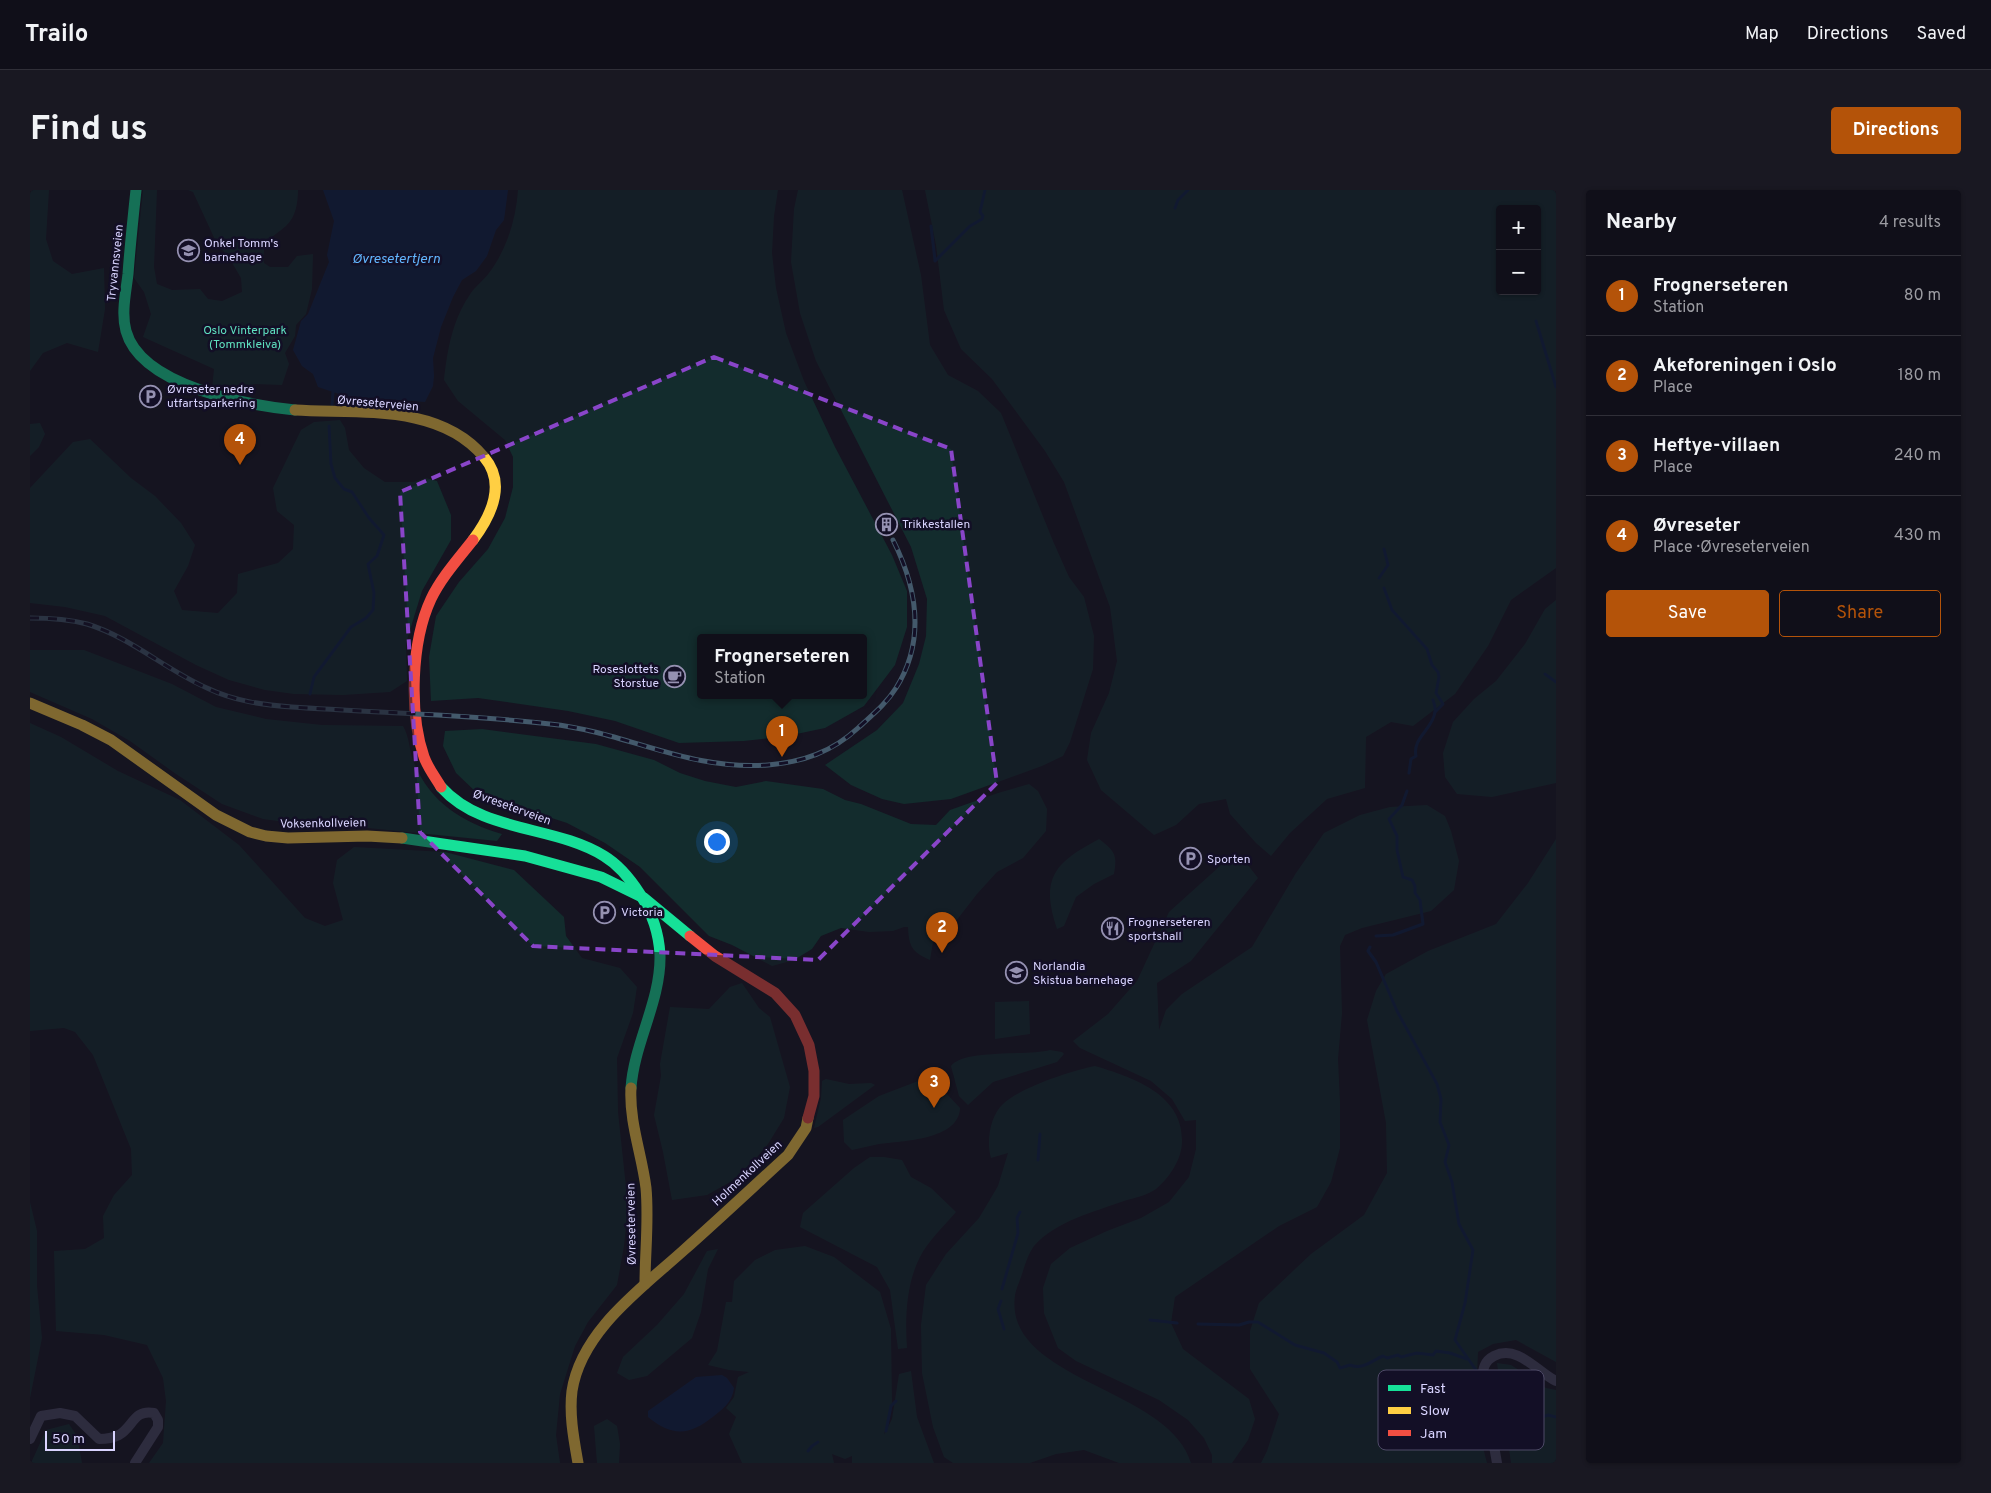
<!DOCTYPE html>
<html lang="en">
<head>
<meta charset="utf-8">
<style>
  :root { --surface:#100f19; --page:#191822; --text:#f1f3f6; --muted:#9c9ca2; --line:#302f38; --accent:#b45309 }
  body { margin:0; font-family:Overpass,sans-serif; background:var(--page); color:var(--text) }
  .controls { position:absolute; right:15px; top:15px; display:grid; overflow:hidden; border-radius:5px; box-shadow:0 1px 4px #0004 }
  .controls button { width:45px; height:45px; display:grid; place-items:center; padding:0; border:0; border-bottom:1px solid var(--line); background:var(--surface); color:var(--text); font:25px sans-serif }
  .scale { position:absolute; left:15px; bottom:12px; width:70px; box-sizing:border-box; padding-left:5px; border:2px solid #d9d4ff; border-top:0; font-size:14px; line-height:18px; white-space:nowrap; color:#d9d4ff; -webkit-text-stroke:4px #130f26; paint-order:stroke }
  .you { position:absolute; left:686px; top:651px; width:18px; height:18px; margin:-12px; border:4px solid #fff; border-radius:50%; background:#1a73e8; box-shadow:0 0 0 8px #1a73e833 }
  .badge { display:grid; place-items:center; width:32px; height:32px; border-radius:50%; background:var(--accent); color:#fff; font-size:16px; font-weight:700 }
  .pin { position:absolute; translate:-50% -41px; filter:drop-shadow(0 1px 2px #0008) }
  .pin::after { content:''; position:absolute; top:26px; width:18px; height:15px; background:inherit; clip-path:polygon(0 0,100% 0,50% 100%) }
  .popup { position:absolute; left:667px; top:444px; width:170px; height:65px; box-sizing:border-box; display:grid; place-content:center; border-radius:5px; background:var(--surface); filter:drop-shadow(0 1px 4px #0005); font-size:16px; white-space:nowrap; color:var(--muted) }
  .popup b { font-size:19px; color:var(--text) }
  .popup::after { content:''; position:absolute; left:50%; top:100%; margin-left:-10px; border:10px solid transparent; border-top-color:var(--surface) }
  .list { margin:0; padding:0; list-style:none }
  h2 { display:flex; justify-content:space-between; align-items:center; height:65px; margin:0; padding:0 20px; font-size:21px }
  h2 small { font-size:16px; font-weight:400; color:var(--muted) }
  .list li { display:grid; grid-template-columns:32px 1fr auto; gap:15px; align-items:center; box-sizing:border-box; height:80px; padding:0 20px; border-top:1px solid var(--line) }
  .list b { display:block; font-size:19px; white-space:nowrap }
  .list p { margin:0; font-size:16px; white-space:nowrap; color:var(--muted) }
  .list em { font-size:16px; font-style:normal; color:var(--muted) }
  .actions { display:flex; gap:10px; padding:15px 20px }
  .actions a { flex:1; padding:11px 0; border:1px solid var(--accent); border-radius:5px; text-align:center; font-size:18px; color:var(--accent) }
  .actions .main { background:var(--accent); color:#fff }
  .map { position:relative; flex:none; width:1526px; height:1273px; overflow:hidden; border-radius:5px }
  header { display:flex; align-items:center; gap:30px; box-sizing:border-box; height:70px; padding:0 25px; background:var(--surface); border-bottom:1px solid var(--line) }
  header strong { font-size:24px }
  nav { display:flex; gap:28px; margin-inline-start:auto; font-size:18px }
  .intro { display:flex; align-items:center; justify-content:space-between; box-sizing:border-box; height:120px; padding:0 30px }
  h1 { margin:0; font-size:35px }
  .button { padding:12px 22px; border-radius:5px; background:var(--accent); color:#fff; font-size:18px; font-weight:700 }
  main { display:flex; gap:30px; padding:0 30px }
  aside { flex:1; background:var(--surface); border-radius:5px; box-shadow:0 1px 4px #0004 }
  .map>svg:first-child { display:block }
</style>
</head>
<body>
<header>
<strong>Trailo</strong>
<nav><a>Map</a><a>Directions</a><a>Saved</a></nav>
</header>
<div class="intro"><h1>Find us</h1><a class="button">Directions</a></div>
<main>
<div class="map">
<svg width="1526" height="1273" viewBox="0 0 1526 1273">
  <rect width="100%" height="100%" fill="#161421"/>
  <g fill="#132c2d" fill-rule="evenodd">
    <polygon points="0,0 19,0 16,49 23,71 42,84 74,78 75,119 68,162 37,153 13,163 0,181"/>
    <path d="M 113,0 L 127,0 L 124,77 L 127,94 L 142,100 L 170,99 L 178,109 L 192,111 L 212,102 L 211,88 L 198,66 L 187,54 L 163,2 L 158,0 L 268,0 C 268,12 266,27 256,36 C 241,49 232,49 234,73 L 240,77 L 258,77 L 267,66 L 283,64 L 282,99 L 276,124 L 266,135 L 265,146 L 255,163 L 259,174 L 252,195 L 224,194 L 206,205 L 182,199 L 184,179 L 113,147 L 121,124 L 114,102 L 104,88 Z"/>
    <path d="M 488,0 L 748,0 L 744,26 L 742,63 L 746,98 L 756,143 L 774,191 L 805,257 L 862,365 L 877,401 L 877,437 L 865,475 L 834,516 L 795,538 L 757,546 L 714,551 L 649,553 L 585,531 L 538,521 L 448,508 L 401,511 L 399,467 L 406,426 L 429,392 L 458,359 L 475,328 L 483,297 L 483,267 L 475,250 L 428,211 L 414,190 C 417,162 422,131 439,106 C 444,97 453,91 459,83 C 477,59 486,29 488,0 ZM 671,448 L 833,448 L 833,506 L 671,506 Z"/>
    <polygon points="768,0 872,0 891,85 900,155 918,185 948,201 971,223 1023,351 1039,387 1054,407 1064,446 1063,479 1040,552 1033,566 1012,576 921,609 874,614 852,609 821,595 795,575 847,540 873,513 889,474 896,446 897,409 881,357 786,171 770,123 761,72 764,19"/>
    <path d="M 895,0 L 1526,0 L 1526,378 L 1481,410 L 1458,456 L 1425,504 L 1383,536 L 1361,532 L 1336,547 L 1335,598 L 1297,609 L 1260,643 L 1241,666 L 1226,653 L 1200,624 L 1196,609 L 1169,614 L 1146,635 L 1124,645 L 1071,600 L 1057,570 L 1061,543 L 1079,503 L 1087,471 L 1080,417 L 1034,292 L 1015,261 L 962,189 L 931,159 L 914,120 L 906,55 ZM 1470,19 L 1507,19 L 1507,101 L 1470,101 Z"/>
    <polygon points="310,230 315,238 319,260 334,278 355,292 383,292 396,288 407,291 421,325 421,350 392,401 376,453 377,491 360,502 313,505 264,504 235,500 199,490 166,475 75,426 35,417 0,413 0,298 43,252 60,249 101,288 125,306 151,333 165,355 158,376 144,401 152,420 188,423 207,403 208,384 248,373 263,359 264,335 247,321 243,298 271,240 284,232"/>
    <polygon points="10,233 15,244 9,257 0,266 0,234"/>
    <polygon points="1526,410 1526,593 1462,607 1427,604 1415,587 1413,563 1423,532 1444,509 1466,491 1495,454 1515,419"/>
    <path d="M 0,460 L 54,460 L 142,494 L 186,517 L 236,529 L 292,535 L 373,536 C 380,548 379,561 384,573 C 401,613 432,632 472,644 L 467,651 L 338,638 L 277,635 L 233,629 L 192,614 L 146,584 L 100,551 L 62,529 L 0,502 Z"/>
    <polygon points="0,533 31,547 88,581 150,610 209,655 275,728 295,736 313,730 303,693 307,670 324,657 415,662 484,680 534,727 536,746 552,768 590,778 607,797 603,823 587,868 588,922 598,1016 594,1056 587,1095 558,1132 545,1156 530,1204 526,1245 530,1273 119,1273 133,1253 136,1211 133,1188 117,1155 74,1145 26,1141 24,1061 55,1059 74,1048 73,1026 84,1005 102,985 101,959 63,865 45,842 34,838 0,841"/>
    <path d="M 452,539 L 566,554 L 624,570 L 650,583 L 675,591 L 706,597 L 736,591 L 793,599 L 815,610 L 831,614 L 881,634 L 906,635 L 920,620 L 968,603 L 999,594 L 1008,601 L 1017,619 L 1016,641 L 993,668 L 967,682 L 947,704 L 919,740 L 904,746 L 900,770 C 882,762 879,757 878,737 L 874,737 L 863,741 L 839,742 L 811,738 L 791,746 L 782,759 L 764,770 L 742,776 L 702,755 L 679,746 L 610,677 L 575,653 L 537,633 L 448,604 L 426,583 L 413,556 L 415,541 Z"/>
    <polygon points="1397,615 1415,626 1421,641 1429,671 1424,700 1401,721 1332,738 1315,745 1310,756 1312,823 1308,869 1310,913 1310,958 1301,992 1287,1017 1249,1036 1145,1107 1141,1133 1153,1159 1219,1209 1225,1229 1218,1250 1202,1273 1182,1273 1182,1265 1174,1248 1158,1230 1129,1210 1046,1171 1028,1158 1014,1123 1013,1098 1021,1074 1040,1058 1077,1041 1111,1028 1139,1012 1159,987 1166,959 1166,930 1155,931 1142,909 1121,891 1050,858 1043,851 1078,824 1107,791 1139,722 1200,667 1218,675 1228,688 1161,771 1127,793 1129,840 1136,820 1152,804 1222,757 1266,683 1294,643 1330,625 1360,617"/>
    <path d="M 1069,649 C 1084,660 1088,665 1084,684 L 1064,694 L 1046,707 L 1034,736 L 1027,739 C 1010,688 1024,673 1069,649 Z"/>
    <path d="M 1526,649 L 1526,1172 L 1486,1150 L 1463,1154 L 1448,1162 C 1446,1200 1447,1237 1457,1273 L 1231,1273 L 1237,1261 L 1249,1224 L 1220,1179 L 1220,1141 L 1229,1113 L 1281,1064 L 1334,1025 L 1357,983 L 1356,933 L 1337,830 L 1346,801 L 1356,784 L 1398,761 L 1466,734 L 1498,693 Z"/>
    <polygon points="712,793 729,818 740,827 760,897 754,928 738,954 711,986 677,1005 642,1010 633,962 624,925 631,886 630,874 640,817 679,819 700,797"/>
    <polygon points="999,811 1000,844 965,849 965,812"/>
    <path d="M 1020,860 L 1032,862 L 1034,864 L 1027,872 L 963,892 L 938,915 L 929,906 L 921,876 C 933,859 999,866 1020,860 Z"/>
    <path d="M 1065,876 C 1102,887 1153,904 1152,951 C 1152,969 1140,987 1126,999 C 1118,1005 1104,1008 1094,1011 C 1064,1022 1026,1031 1004,1056 C 998,1064 994,1078 991,1087 C 989,1093 986,1099 985,1105 C 973,1191 1139,1197 1161,1273 L 1089,1273 L 1054,1260 L 1026,1264 L 1000,1273 L 923,1273 L 914,1267 L 903,1237 L 892,1183 L 891,1135 L 896,1095 L 916,1064 L 949,1028 L 968,996 L 978,963 L 961,968 C 956,952 960,926 973,914 C 991,897 1041,881 1065,876 Z"/>
    <path d="M 904,885 L 915,902 L 930,918 C 929,950 872,951 849,954 C 840,956 831,958 822,960 L 814,952 L 813,930 L 849,906 Z"/>
    <polygon points="796,889 819,894 841,893 845,895 788,937 784,938 791,908 792,891"/>
    <path d="M 840,967 L 854,967 L 872,970 L 881,987 L 901,998 L 926,1022 C 914,1036 898,1051 890,1067 C 876,1094 875,1129 877,1158 L 868,1159 L 860,1100 L 847,1077 L 770,1037 L 773,1023 L 824,978 Z"/>
    <polygon points="0,1012 7,1041 7,1096 12,1148 0,1208"/>
    <polygon points="775,1056 804,1067 850,1102 861,1139 862,1213 854,1245 862,1229 869,1184 881,1181 887,1227 904,1273 822,1273 822,1266 815,1269 802,1264 804,1273 712,1273 699,1244 706,1227 696,1218 704,1207 708,1187 719,1182 699,1180 678,1175 687,1161 696,1112 702,1112 704,1091 725,1070 745,1060"/>
    <polygon points="688,1059 678,1079 671,1122 662,1148 617,1186 599,1190 587,1183 593,1167 627,1135 654,1104 677,1061"/>
    <polygon points="1467,1173 1481,1175 1516,1198 1526,1200 1526,1273 1481,1273"/>
    <polygon points="577,1229 587,1236 590,1254 589,1273 567,1273 564,1236"/>
    <polygon points="39,1234 47,1246 52,1273 1,1273 16,1240"/>
  </g>
  <g fill="#0d2144">
    <polygon points="293,0 478,0 474,30 466,40 457,66 446,81 432,90 423,107 411,137 403,168 404,186 403,196 395,212 315,206 288,197 283,184 272,176 263,160 271,131 278,124 299,72 297,65 304,31"/>
    <path d="M 692,1185 L 697,1188 L 704,1198 C 702,1212 694,1218 684,1226 C 659,1246 643,1247 618,1227 L 618,1221 L 666,1187 Z"/>
  </g>
  <g fill="none" stroke-linecap="round" stroke-linejoin="round">
    <g stroke="#0d2144" stroke-width="3">
      <polyline points="1145,18 1148,10 1158,0"/>
      <polyline points="901,36 905,70"/>
      <polyline points="905,71 940,36 952,29 953,26 950,22 955,0"/>
      <polyline points="1506,131 1526,197"/>
      <polyline points="302,215 303,202"/>
      <polyline points="1349,388 1358,375 1354,359"/>
      <polyline points="1354,398 1362,420 1397,459 1402,475 1408,482 1409,487 1406,503 1413,514 1405,522"/>
      <polyline points="1515,484 1526,492"/>
      <polyline points="280,504 284,487 321,437 336,428 343,420 344,403 338,374 347,366 354,345 339,328 322,302 314,299 305,288 301,274 299,236"/>
      <path d="M 1379,583 L 1381,569 L 1386,566 C 1382,548 1403,539 1405,522 C 1406,518 1404,513 1403,510"/>
      <polyline points="1346,746 1363,745 1393,734 1390,710 1385,703 1385,696 1382,690 1373,687 1367,660 1367,646 1359,629 1372,615 1377,601"/>
      <polyline points="1340,757 1338,761 1346,772 1367,821 1407,894 1411,909 1410,932 1419,955 1415,972 1422,992 1429,1034 1443,1060 1435,1113 1425,1150 1446,1180 1445,1190 1449,1193"/>
      <polyline points="1008,970 1010,944"/>
      <polyline points="972,1099 988,1043 987,1028 990,1022"/>
      <polyline points="971,1111 968,1119 974,1139"/>
      <polyline points="1120,1130 1147,1133"/>
      <path d="M 1168,1134 L 1209,1135 L 1219,1132 L 1228,1132 L 1265,1155 L 1294,1163 L 1307,1172 L 1310,1178 L 1320,1175 C 1333,1180 1341,1171 1353,1166 L 1357,1168 L 1368,1165 L 1371,1167 L 1387,1163 L 1403,1165 L 1406,1161 L 1420,1163 L 1437,1169"/>
      <polyline points="1461,1209 1477,1229 1494,1222 1510,1228 1518,1225 1526,1227"/>
      <polyline points="856,1241 861,1216 866,1211"/>
      <polyline points="778,1261 782,1256 788,1252"/>
    </g>
    <g stroke="#4a4962" stroke-width="10">
      <path d="M 0,1249 L 11,1226 L 30,1223 L 45,1226 L 69,1249 C 76,1249 83,1248 89,1245 C 103,1237 104,1219 124,1223 L 128,1230 L 128,1237 L 105,1273"/>
      <path d="M 1467,1273 L 1452,1189 C 1453,1179 1454,1171 1464,1166 C 1488,1154 1507,1182 1526,1191"/>
    </g>
    <g stroke="#16e098" stroke-width="11">
      <path d="M 106,0 C 103,28 100,56 98,84 C 96,102 91,123 96,141 C 111,196 217,215 265,220"/>
      <path d="M 411,597 C 452,643 524,635 574,666 C 589,675 601,690 610,704 C 622,723 629,743 630,765 C 631,811 604,853 601,898"/>
      <polyline points="372,648 495,666 571,687 614,708 660,746"/>
    </g>
    <g stroke="#ffcf43" stroke-width="11">
      <path d="M 265,220 C 328,224 409,213 454,267 C 477,294 461,326 443,350"/>
      <polyline points="0,513 52,535 81,550 186,625 220,642 236,646 258,648 337,646 372,648"/>
      <path d="M 601,898 C 599,932 612,965 616,998 C 619,1030 615,1062 615,1094"/>
      <path d="M 548,1273 C 544,1250 539,1225 542,1201 C 551,1141 612,1098 654,1060 C 689,1029 723,997 758,965 L 776,938 L 778,928"/>
    </g>
    <g stroke="#f24e42" stroke-width="11">
      <path d="M 411,597 C 405,587 398,578 394,567 C 379,523 381,452 401,409 C 411,388 428,369 443,350"/>
      <polyline points="660,746 685,766 745,803 765,825 779,855 784,881 784,906 778,928"/>
    </g>
    <defs>
      <path id="rail" d="M 0,428 C 19,428 38,429 57,434 C 100,447 136,480 177,498 C 204,511 233,515 262,517 C 348,523 435,524 520,534 C 597,542 657,581 738,575 C 773,572 802,562 828,538 C 842,525 856,514 866,498 C 896,450 887,398 863,350"/>
    </defs>
    <use href="#rail" stroke="#43596b" stroke-width="5"/>
    <use href="#rail" stroke="#130f26" stroke-width="3" stroke-dasharray="9" stroke-linecap="butt"/>
  </g>
  <path d="M0 0H1526V1273H0ZM 684,167 L 921,259 L 967,593 L 788,770 L 503,756 L 390,642 L 370,302 Z" fill="#161421" fill-opacity=".55" fill-rule="evenodd"/>
  <path fill="none" stroke="#8945c9" stroke-width="4" stroke-dasharray="10 6" stroke-linejoin="round" d="M 684,167 L 921,259 L 967,593 L 788,770 L 503,756 L 390,642 L 370,302 Z"/>
  <defs>
    <symbol id="school-ring" viewBox="-11 -11 22 22"><circle r="9.5" fill="#130f26" stroke="#9591b1" stroke-width="1.5"/><path d="M0-5L7-2L0 1L-7-2ZM-4 1L0 2.5L4 1V4Q0 6-4 4Z" fill="#9591b1"/></symbol>
    <symbol id="parking-ring" viewBox="-11 -11 22 22"><circle r="9.5" fill="#130f26" stroke="#9591b1" stroke-width="1.5"/><path d="M-3.5-5.5H1a3.5 3.5 0 0 1 0 7H-1V5.5H-3.5ZM-1-3.4V-.6H.8a1.4 1.4 0 0 0 0-2.8Z" fill="#9591b1"/></symbol>
    <symbol id="building-ring" viewBox="-11 -11 22 22"><circle r="9.5" fill="#130f26" stroke="#9591b1" stroke-width="1.5"/><path d="M-4-6H4V6H1V3H-1V6H-4ZM-2.5-4.3h1.7v1.8h-1.7ZM.8-4.3h1.7v1.8H.8ZM-2.5-1h1.7V.8h-1.7ZM.8-1h1.7V.8H.8Z" fill="#9591b1"/></symbol>
    <symbol id="cafe-ring" viewBox="-11 -11 22 22"><circle r="9.5" fill="#130f26" stroke="#9591b1" stroke-width="1.5"/><path d="M-5.5-4.5H6V0H3Q3 3.5 0 3.5H-2.5Q-5.5 3.5-5.5 0ZM3-3.2v2h1.7v-2ZM-6 4.5H4V6H-6Z" fill="#9591b1"/></symbol>
    <symbol id="restaurant-ring" viewBox="-11 -11 22 22"><circle r="9.5" fill="#130f26" stroke="#9591b1" stroke-width="1.5"/><path d="M-5-6h1v4h1v-4h1v4h1v-4h1v5L-1.5 .5V6h-2V.5L-5-1ZM5-6V6H3V1.5H1.5Q1.5-4 5-6Z" fill="#9591b1"/></symbol>
  </defs>
  <g fill-rule="evenodd">
    <use href="#school-ring" x="146" y="48" width="25" height="25"/>
    <use href="#parking-ring" x="108" y="194" width="25" height="25"/>
    <use href="#building-ring" x="844" y="322" width="25" height="25"/>
    <use href="#cafe-ring" x="632" y="474" width="25" height="25"/>
    <use href="#parking-ring" x="1148" y="656" width="25" height="25"/>
    <use href="#parking-ring" x="562" y="710" width="25" height="25"/>
    <use href="#restaurant-ring" x="1070" y="726" width="25" height="25"/>
    <use href="#school-ring" x="974" y="770" width="25" height="25"/>
  </g>
  <g text-anchor="middle" stroke-width="5" stroke-linejoin="round" paint-order="stroke">
    <g font-size="12" fill="#d9d4ff" stroke="#130f26" text-anchor="start">
      <text x="174" y="57">Onkel Tomm's<tspan x="174" dy="14">barnehage</tspan></text>
      <text x="137" y="203">Øvreseter nedre<tspan x="137" dy="14">utfartsparkering</tspan></text>
      <text x="872" y="338">Trikkestallen</text>
      <text x="629" y="483" text-anchor="end">Roseslottets<tspan x="629" dy="14">Storstue</tspan></text>
      <text x="1177" y="673">Sporten</text>
      <text x="591" y="726">Victoria</text>
      <text x="1098" y="736">Frognerseteren<tspan x="1098" dy="14">sportshall</tspan></text>
      <text x="1003" y="780">Norlandia<tspan x="1003" dy="14">Skistua barnehage</tspan></text>
    </g>
    <g font-size="12" fill="#d9d4ff" stroke="#130f26">
      <text transform="translate(85 73) rotate(-84)" y="4">Tryvannsveien</text>
      <text transform="translate(348 213) rotate(5)" y="4">Øvreseterveien</text>
      <text transform="translate(482 617) rotate(20)" y="4">Øvreseterveien</text>
      <text transform="translate(293 633) rotate(-1)" y="4">Voksenkollveien</text>
      <text transform="translate(717 983) rotate(-43)" y="4">Holmenkollveien</text>
      <text transform="translate(601 1034) rotate(-91)" y="4">Øvreseterveien</text>
    </g>
    <g font-size="12" fill="#5fe0c0" stroke="#130f26">
      <text x="215" y="144">Oslo Vinterpark<tspan x="215" dy="14">(Tommkleiva)</tspan></text>
    </g>
    <g font-size="14" font-style="italic" fill="#62b6ff" stroke="#130f26">
      <text x="366" y="73">Øvresetertjern</text>
    </g>
  </g>
  <rect x="1348" y="1180" width="166" height="80" rx="8" fill="#130f26" stroke="#4e4a67" stroke-width="1"/>
  <rect x="1358" y="1195" width="23" height="6" fill="#16e098"/>
  <rect x="1358" y="1217" width="23" height="7" fill="#ffcf43"/>
  <rect x="1358" y="1240" width="23" height="6" fill="#f24e42"/>
  <g font-size="14" fill="#d9d4ff">
    <text x="1390" y="1203">Fast</text>
    <text x="1390" y="1225">Slow</text>
    <text x="1390" y="1248">Jam</text>
  </g>
</svg>
<div class="controls">
<button>+</button>
<button>−</button>
</div>
<div class="scale">50 m</div>
<div class="you"></div>
<div class="pin badge" style="left:752px;top:567px">1</div>
<div class="popup"><b>Frognerseteren</b>Station</div>
<div class="pin badge" style="left:912px;top:763px">2</div>
<div class="pin badge" style="left:904px;top:918px">3</div>
<div class="pin badge" style="left:210px;top:275px">4</div>
</div>
<aside>
<h2>Nearby<small>4 results</small></h2>
<ul class="list">
<li><span class="badge">1</span><div><b>Frognerseteren</b><p>Station</p></div><em>80 m</em></li>
<li><span class="badge">2</span><div><b>Akeforeningen i Oslo</b><p>Place</p></div><em>180 m</em></li>
<li><span class="badge">3</span><div><b>Heftye-villaen</b><p>Place</p></div><em>240 m</em></li>
<li><span class="badge">4</span><div><b>Øvreseter</b><p>Place · Øvreseterveien</p></div><em>430 m</em></li>
</ul>
<div class="actions"><a class="main">Save</a><a>Share</a></div>
</aside>
</main>
</body>
</html>
